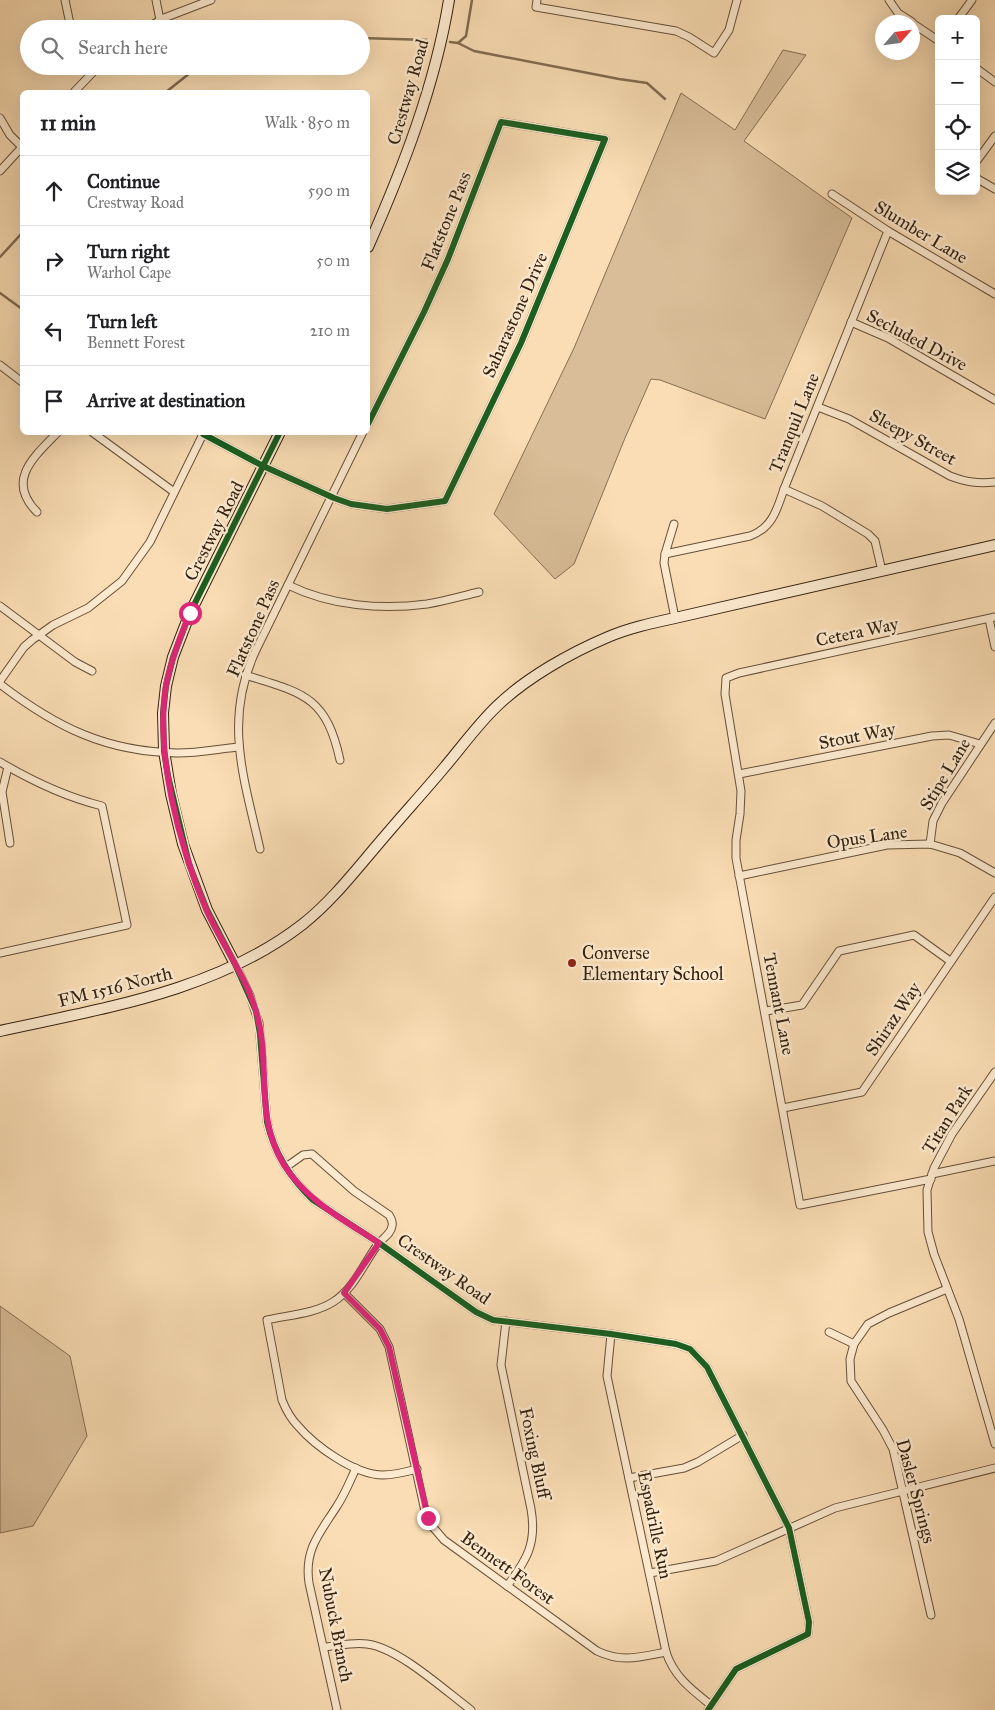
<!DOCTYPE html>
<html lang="en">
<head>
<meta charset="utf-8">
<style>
  :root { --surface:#fff; --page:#f6f6f6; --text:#202124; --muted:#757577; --line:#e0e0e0 }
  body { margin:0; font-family:"IM FELL Great Primer",serif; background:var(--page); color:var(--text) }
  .controls { position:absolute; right:15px; top:15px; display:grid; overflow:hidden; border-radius:8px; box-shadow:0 5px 20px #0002 }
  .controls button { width:45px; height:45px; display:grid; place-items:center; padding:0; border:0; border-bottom:1px solid var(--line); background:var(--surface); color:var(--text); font:25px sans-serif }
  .compass { position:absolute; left:875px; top:15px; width:45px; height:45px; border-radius:50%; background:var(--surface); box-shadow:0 5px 20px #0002; rotate:62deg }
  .stop { position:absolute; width:15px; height:15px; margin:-11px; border:4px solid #db2777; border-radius:50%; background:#fff }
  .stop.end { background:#db2777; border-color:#fff; box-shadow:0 1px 5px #0008 }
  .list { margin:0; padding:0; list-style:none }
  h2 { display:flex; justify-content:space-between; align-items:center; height:65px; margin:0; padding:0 20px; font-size:21px }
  h2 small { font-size:16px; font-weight:400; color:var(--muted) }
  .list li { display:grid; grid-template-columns:32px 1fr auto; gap:15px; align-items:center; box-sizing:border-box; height:70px; padding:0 20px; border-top:1px solid var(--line) }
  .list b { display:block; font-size:19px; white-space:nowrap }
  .list p { margin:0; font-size:16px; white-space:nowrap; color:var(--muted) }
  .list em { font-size:16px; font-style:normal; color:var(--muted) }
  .icon { flex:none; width:28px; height:28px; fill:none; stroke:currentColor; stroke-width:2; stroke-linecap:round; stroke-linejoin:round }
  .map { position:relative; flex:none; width:995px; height:1710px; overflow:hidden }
  .search { position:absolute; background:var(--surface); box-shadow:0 5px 20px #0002; left:20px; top:20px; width:350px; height:55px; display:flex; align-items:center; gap:12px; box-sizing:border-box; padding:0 18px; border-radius:28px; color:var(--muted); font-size:19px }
  .panel { position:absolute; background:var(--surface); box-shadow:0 5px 20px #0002; left:20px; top:90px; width:350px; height:345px; border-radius:8px }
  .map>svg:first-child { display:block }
</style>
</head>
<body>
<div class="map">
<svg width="995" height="1710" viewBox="0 0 995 1710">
  <rect width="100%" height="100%" fill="#faddb4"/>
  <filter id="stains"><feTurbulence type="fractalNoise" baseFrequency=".004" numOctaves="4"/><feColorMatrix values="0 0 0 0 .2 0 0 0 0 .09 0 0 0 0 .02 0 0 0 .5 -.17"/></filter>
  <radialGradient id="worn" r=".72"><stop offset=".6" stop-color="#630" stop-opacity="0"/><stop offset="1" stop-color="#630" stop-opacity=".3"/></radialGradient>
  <g fill="#d8bd98" stroke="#866f54">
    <polygon points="783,50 806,55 744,141 852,218 765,419 660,380 651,379 625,438 574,564 555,579 494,514 574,348 681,93 735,130"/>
    <polygon points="0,1306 70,1356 87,1436 33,1526 0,1533"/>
  </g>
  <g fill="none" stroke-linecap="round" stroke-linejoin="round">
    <g stroke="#826b51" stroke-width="2.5">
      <polyline points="361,38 428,40"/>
      <polyline points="450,42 458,43 466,36 472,0"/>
      <polyline points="458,43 474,51 619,79 647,83 665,99"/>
      <polyline points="166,92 190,73 207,66"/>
      <polyline points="0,257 22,233"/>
      <polyline points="0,293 22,309"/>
    </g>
    <defs>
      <g id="street">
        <polyline points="65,0 70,24 72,29"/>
        <polyline points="156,0 160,20"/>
        <polyline points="537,0 536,7 676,31 689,37 714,53 729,30 737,0"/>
        <polyline points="889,0 898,13 912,22"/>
        <polyline points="958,19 972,0"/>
        <polyline points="912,23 939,41"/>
        <polyline points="145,29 164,18 211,0"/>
        <polyline points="976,68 995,82"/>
        <polyline points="74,92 99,66"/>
        <polyline points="0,118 10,135 22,147"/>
        <polyline points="976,162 995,136"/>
        <polyline points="0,171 22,147"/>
        <polyline points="976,178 995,189"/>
        <polyline points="832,194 888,231 995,294"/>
        <polyline points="851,322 888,338 995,400"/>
        <polyline points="0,365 22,382"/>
        <path d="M 818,407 L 849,419 L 950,476 C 966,482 978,484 995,482"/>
        <polyline points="92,432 174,492"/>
        <polyline points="203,434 263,466 334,498 351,504 387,509 445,501 521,343 605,139 501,122 448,259 424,312 368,424"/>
        <polyline points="784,489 822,506 868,534 875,541 882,571"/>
        <path d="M 37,512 C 5,480 35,456 58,432"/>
        <polyline points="674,524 665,554 664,563 675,618"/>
        <path d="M 665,554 L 750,536 C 772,528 777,510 784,489 L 888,231"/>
        <path d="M 288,585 C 331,606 381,610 427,604 C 445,601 462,596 479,592"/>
        <polyline points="0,606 75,662 92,671"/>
        <polyline points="989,619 995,647"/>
        <path d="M 245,675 C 303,693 326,696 340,760"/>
        <polyline points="0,681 24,647 32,640 53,625 88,608 122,581 150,542 204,432"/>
        <path d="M 0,684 C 56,727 106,752 178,753 C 198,753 218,749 238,747"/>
        <path d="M 0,762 C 32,781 66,797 102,806 L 127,925 L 0,953"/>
        <polyline points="8,767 2,792 10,843"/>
        <polyline points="739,774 932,736 949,735 980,744"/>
        <polyline points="930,844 933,821 942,803 995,723"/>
        <path d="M 260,849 C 244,778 223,720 256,650 L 363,432"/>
        <polyline points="739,876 887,845 930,844 960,853 995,873"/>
        <path d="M 235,964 L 250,996 L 259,1023 L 267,1122 C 274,1152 291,1179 313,1200 L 379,1243 L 476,1312 L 493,1320 L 611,1334 L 676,1344 L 690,1349 L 707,1367 L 789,1528 L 809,1622 L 808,1634 L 736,1669 L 708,1710"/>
        <polyline points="766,1011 802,1005 839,951 914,935 950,961"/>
        <polyline points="995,1072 952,1134 934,1168 927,1190 928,1232 934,1254 959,1319 995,1444"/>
        <polyline points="783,1108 862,1092 995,897"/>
        <path d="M 286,1167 L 303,1155 L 312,1154 L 354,1191 L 389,1215 C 391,1218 393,1222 392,1226 C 391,1234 383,1238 378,1244 C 364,1263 354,1289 333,1302 C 314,1314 288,1315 267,1320 L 282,1400 C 286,1410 291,1419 298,1426 C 315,1446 355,1475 383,1475 C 394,1475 406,1472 417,1469"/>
        <polyline points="932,1174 995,1161"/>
        <polyline points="931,1179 800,1205 736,858 736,840 740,814 741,791 725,694 726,678 739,673 995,617"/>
        <path d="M 344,1293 L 380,1329 L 389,1347 L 425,1511 L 432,1526 L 444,1540 L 597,1651 C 622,1663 640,1657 666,1652"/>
        <path d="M 506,1321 L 501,1365 L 531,1509 C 537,1543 527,1560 507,1586"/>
        <polyline points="829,1332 854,1344"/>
        <path d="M 611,1334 L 607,1376 L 666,1652 C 674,1677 692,1690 711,1705"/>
        <polyline points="629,1478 684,1468 698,1462 743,1435"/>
        <polyline points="650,1573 716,1561 835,1508 995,1468"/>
        <polyline points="931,1615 893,1449 883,1430 851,1381 850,1359 854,1344 868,1324 889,1313 947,1289"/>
        <path d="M 324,1647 C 338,1646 353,1642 367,1644 C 399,1648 444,1690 471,1710"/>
        <path d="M 337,1710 L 309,1583 C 304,1549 320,1533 337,1506 C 345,1494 350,1481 356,1468"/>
      </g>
      <g id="secondary">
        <path d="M 368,247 C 403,168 435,86 449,0"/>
        <polyline points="235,964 207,910 183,844 171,794 164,751 163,713 166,686 173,657 190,613 280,432"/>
        <path d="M 0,1031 C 104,1008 217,991 303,924 C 332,901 355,871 379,843 C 400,818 422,794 443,769 C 461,748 477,725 497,706 C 526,678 570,653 608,637 C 629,628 652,623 675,618 L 995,545"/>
      </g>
    </defs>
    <use href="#street" stroke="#655039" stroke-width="9"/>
    <use href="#secondary" stroke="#332110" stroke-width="12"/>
    <use href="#street" stroke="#fce9ce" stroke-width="7"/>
    <use href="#secondary" stroke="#fce9ce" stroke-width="10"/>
    <defs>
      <g id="cycleway">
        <path d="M 280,432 L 190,613 L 173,657 L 166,686 L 163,713 L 164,751 L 168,776 L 189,864 L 207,910 L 235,964 L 256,1011 L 260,1034 L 267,1122 C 274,1152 291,1179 313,1200 L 379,1243 L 476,1312 L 493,1320 L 611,1334 L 676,1344 L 690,1349 L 707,1367 L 789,1528 L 809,1622 L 808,1634 L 736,1669 L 708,1710"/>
        <polyline points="203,434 263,466 334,498 351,504 387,509 445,501 521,343 605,139 501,122 448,259 424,312 368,424"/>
      </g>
    </defs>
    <use href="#cycleway" stroke="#fce9ce" stroke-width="9"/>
    <use href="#cycleway" stroke="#1b5e20" stroke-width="6"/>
  </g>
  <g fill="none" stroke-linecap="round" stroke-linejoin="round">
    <path stroke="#db2777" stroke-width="6" d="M 190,613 C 180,637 171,660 166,685 C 155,754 179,845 206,909 C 221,943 245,974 256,1011 C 272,1063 253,1114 284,1165 C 307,1201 344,1220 379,1243 L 344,1293 L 380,1329 L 389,1347 L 428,1518"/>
  </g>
  <circle fill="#8f2418" stroke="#fce9ce" stroke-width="2" cx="572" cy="963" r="5"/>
  <g text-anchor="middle" stroke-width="5" stroke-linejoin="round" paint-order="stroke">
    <g font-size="18" fill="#332110" stroke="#fce9ce">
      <text transform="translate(408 92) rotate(-74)" y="6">Crestway Road</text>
      <text transform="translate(446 221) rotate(-68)" y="6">Flatstone Pass</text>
      <text transform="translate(921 232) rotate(31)" y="6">Slumber Lane</text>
      <text transform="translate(515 315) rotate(-66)" y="6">Saharastone Drive</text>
      <text transform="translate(917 340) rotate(28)" y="6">Secluded Drive</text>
      <text transform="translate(794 423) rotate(-68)" y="6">Tranquil Lane</text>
      <text transform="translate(913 437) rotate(29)" y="6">Sleepy Street</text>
      <text transform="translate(214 531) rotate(-63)" y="6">Crestway Road</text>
      <text transform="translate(253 628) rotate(-66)" y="6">Flatstone Pass</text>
      <text transform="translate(857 632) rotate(-12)" y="6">Cetera Way</text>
      <text transform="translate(857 736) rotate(-11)" y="6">Stout Way</text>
      <text transform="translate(945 774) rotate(-59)" y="6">Stipe Lane</text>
      <text transform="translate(867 837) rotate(-8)" y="6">Opus Lane</text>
      <text transform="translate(115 987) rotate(-14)" y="6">FM 1516 North</text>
      <text transform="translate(779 1004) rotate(79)" y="6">Tennant Lane</text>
      <text transform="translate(893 1019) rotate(-56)" y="6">Shiraz Way</text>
      <text transform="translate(947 1119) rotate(-58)" y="6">Titan Park</text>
      <text transform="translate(444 1269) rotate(35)" y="6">Crestway Road</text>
      <text transform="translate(535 1453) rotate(78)" y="6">Foxing Bluff</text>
      <text transform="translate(916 1491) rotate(75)" y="6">Dasler Springs</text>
      <text transform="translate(655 1525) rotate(78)" y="6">Espadrille Run</text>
      <text transform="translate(508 1568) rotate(36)" y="6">Bennett Forest</text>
      <text transform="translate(336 1625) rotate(79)" y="6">Nubuck Branch</text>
    </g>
    <g font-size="18" fill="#332110" stroke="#fce9ce" text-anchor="start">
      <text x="582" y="959">Converse<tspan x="582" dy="21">Elementary School</tspan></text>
    </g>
  </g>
  <rect width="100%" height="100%" filter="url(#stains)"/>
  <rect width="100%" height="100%" fill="url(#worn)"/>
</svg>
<div class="controls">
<button>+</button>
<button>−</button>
<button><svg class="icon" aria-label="locate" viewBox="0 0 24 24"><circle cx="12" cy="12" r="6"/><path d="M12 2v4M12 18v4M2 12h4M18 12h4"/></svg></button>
<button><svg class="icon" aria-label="layers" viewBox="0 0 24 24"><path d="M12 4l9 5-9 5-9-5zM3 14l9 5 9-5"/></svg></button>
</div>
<svg class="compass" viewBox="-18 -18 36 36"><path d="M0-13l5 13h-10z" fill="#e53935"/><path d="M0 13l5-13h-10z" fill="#757577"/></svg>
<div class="stop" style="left:190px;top:613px"></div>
<div class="stop end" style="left:428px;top:1518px"></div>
<div class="search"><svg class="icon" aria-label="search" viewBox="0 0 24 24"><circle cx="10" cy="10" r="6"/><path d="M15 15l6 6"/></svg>Search here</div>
<section class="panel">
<h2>11 min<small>Walk · 850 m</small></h2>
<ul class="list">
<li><svg class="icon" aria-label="ahead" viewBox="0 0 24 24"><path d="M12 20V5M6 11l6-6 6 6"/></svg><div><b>Continue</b><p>Crestway Road</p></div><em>590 m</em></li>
<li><svg class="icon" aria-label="right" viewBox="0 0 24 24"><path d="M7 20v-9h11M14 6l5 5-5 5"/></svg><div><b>Turn right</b><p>Warhol Cape</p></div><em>50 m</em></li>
<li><svg class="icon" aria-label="left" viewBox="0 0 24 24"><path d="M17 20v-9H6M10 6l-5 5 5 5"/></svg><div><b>Turn left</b><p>Bennett Forest</p></div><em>210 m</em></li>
<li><svg class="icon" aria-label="arrive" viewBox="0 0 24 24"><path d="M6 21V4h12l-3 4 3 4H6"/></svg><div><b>Arrive at destination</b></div></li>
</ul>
</section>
</div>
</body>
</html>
